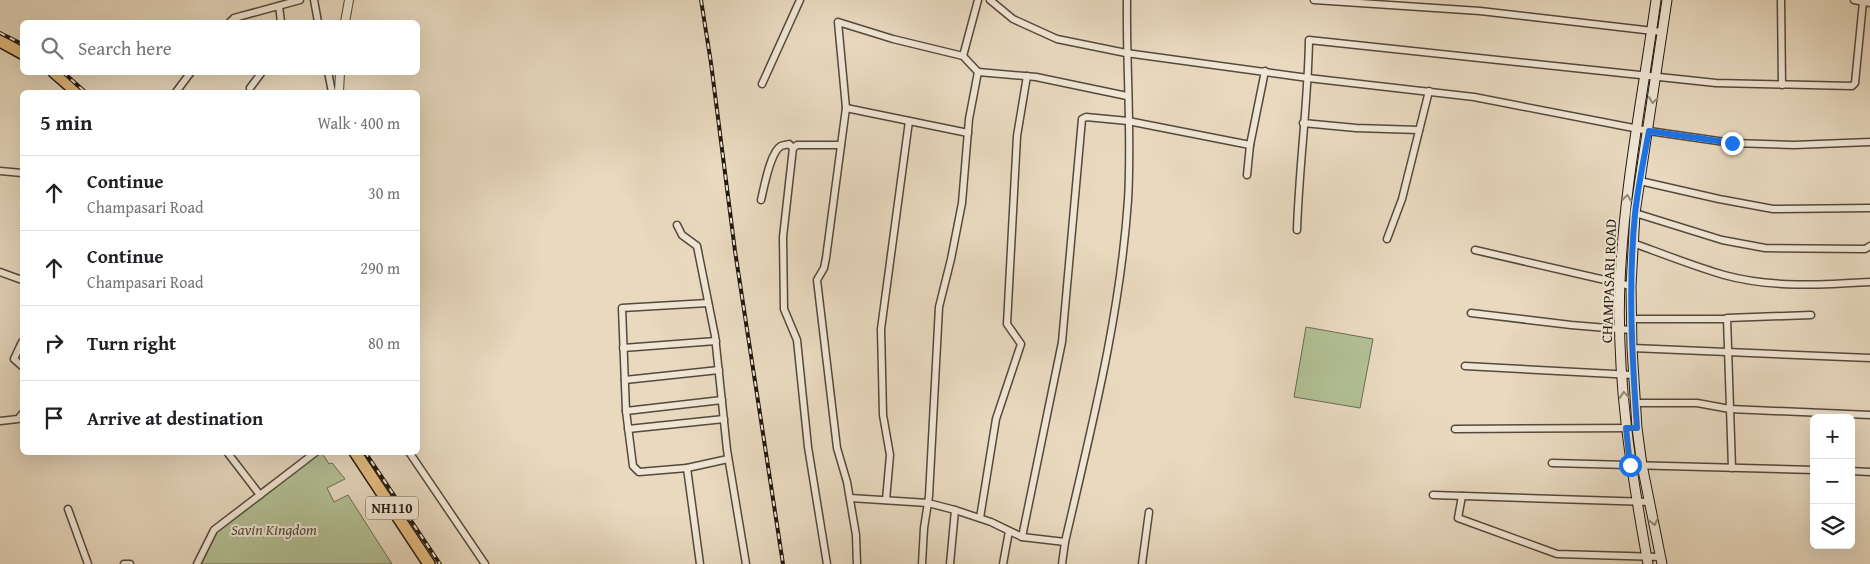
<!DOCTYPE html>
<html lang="en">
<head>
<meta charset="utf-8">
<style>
  :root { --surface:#fff; --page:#f2f2f2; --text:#202124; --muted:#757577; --line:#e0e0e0 }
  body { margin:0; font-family:"Gentium Book Plus",serif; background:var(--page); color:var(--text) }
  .controls { position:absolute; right:15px; bottom:15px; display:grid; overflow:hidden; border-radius:8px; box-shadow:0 5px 20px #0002 }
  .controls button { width:45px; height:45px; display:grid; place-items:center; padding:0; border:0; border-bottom:1px solid var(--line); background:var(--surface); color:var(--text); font:25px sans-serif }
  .stop { position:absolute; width:15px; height:15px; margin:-11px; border:4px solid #1a73e8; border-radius:50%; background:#fff }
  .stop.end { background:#1a73e8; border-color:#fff; box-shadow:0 1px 5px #0008 }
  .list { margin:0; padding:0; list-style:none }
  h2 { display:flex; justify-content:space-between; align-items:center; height:65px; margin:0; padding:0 20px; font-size:21px }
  h2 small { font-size:16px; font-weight:400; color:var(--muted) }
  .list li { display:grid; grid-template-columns:32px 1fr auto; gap:15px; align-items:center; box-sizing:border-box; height:75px; padding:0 20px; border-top:1px solid var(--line) }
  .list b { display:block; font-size:19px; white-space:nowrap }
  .list p { margin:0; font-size:16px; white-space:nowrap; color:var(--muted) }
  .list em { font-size:16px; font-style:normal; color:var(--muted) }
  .icon { flex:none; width:28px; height:28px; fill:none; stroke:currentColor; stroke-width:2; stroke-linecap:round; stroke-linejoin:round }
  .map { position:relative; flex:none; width:1870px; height:564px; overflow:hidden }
  .search { position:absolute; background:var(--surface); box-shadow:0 5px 20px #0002; left:20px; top:20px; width:400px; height:55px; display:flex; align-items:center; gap:12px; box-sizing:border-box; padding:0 18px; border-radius:8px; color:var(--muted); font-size:19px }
  .panel { position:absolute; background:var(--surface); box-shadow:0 5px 20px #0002; left:20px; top:90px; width:400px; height:365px; border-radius:8px }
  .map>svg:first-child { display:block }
</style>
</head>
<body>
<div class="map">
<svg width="1870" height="564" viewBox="0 0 1870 564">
  <rect width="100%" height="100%" fill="#e8d9bf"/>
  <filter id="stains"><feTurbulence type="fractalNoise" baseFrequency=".004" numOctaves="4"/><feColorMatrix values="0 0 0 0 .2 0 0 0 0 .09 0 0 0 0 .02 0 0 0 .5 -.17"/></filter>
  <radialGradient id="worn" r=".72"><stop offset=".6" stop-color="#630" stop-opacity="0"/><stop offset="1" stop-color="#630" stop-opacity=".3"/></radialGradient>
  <g fill="#b2c095" stroke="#6a6c52">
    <polygon points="1306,327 1373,339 1360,408 1294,397"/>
    <polygon points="321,452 322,453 329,464 332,463 345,479 327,488 334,502 348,495 392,564 199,564 214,533"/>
  </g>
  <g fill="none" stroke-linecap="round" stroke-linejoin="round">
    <defs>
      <g id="minor">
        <polyline points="314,0 318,22"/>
        <polyline points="990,0 1013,19 1057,39 1126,53 1308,78 1474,97 1649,131 1732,143 1794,145 1870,142"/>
        <polyline points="1314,0 1480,11 1662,32"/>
        <polyline points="1781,0 1782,85"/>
        <polyline points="1854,0 1870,3"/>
        <polyline points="279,6 281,22"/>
        <polyline points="230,22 234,18 300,0"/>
        <polyline points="963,56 978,0"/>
        <polyline points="328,72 332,92"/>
        <polyline points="762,84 800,0"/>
        <polyline points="250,88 262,72"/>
        <polyline points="176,92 191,72"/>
        <polyline points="846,108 968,133"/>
        <polyline points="1303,123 1356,128 1419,130"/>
        <polyline points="0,171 22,173"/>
        <polyline points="1247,175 1250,145"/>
        <polyline points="1640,181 1719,199 1773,209 1870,208"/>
        <path d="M 761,200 C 764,188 770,152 781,146 C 783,145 787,145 789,144 L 793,148"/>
        <polyline points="1635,213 1722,240 1765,248 1865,249 1870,246"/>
        <polyline points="677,225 682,235 697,246 715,336 727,450 746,564"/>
        <path d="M 1297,230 C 1299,166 1308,103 1309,40 L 1716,83 L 1852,86 L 1855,83 L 1863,2"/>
        <polyline points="1387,239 1402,199 1429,91"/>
        <path d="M 1633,243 C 1663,254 1693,266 1724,275 C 1771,288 1822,285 1870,282"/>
        <polyline points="1475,250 1631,286"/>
        <polyline points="0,272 22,280"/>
        <polyline points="1471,313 1571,325 1631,330"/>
        <polyline points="1631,319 1726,319"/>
        <polyline points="22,342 14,359 22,366"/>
        <polyline points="623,348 716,341"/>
        <polyline points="1632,348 1870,358"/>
        <polyline points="1465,366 1633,375"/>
        <polyline points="625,380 719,370"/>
        <polyline points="1635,403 1697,403 1730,409 1870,415"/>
        <polyline points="626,411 722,400"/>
        <polyline points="0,421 18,419 22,414"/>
        <polyline points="628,429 724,419"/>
        <polyline points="1455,429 1637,428"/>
        <polyline points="227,452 260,495"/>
        <polyline points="409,452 485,564"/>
        <polyline points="1552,463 1814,470"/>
        <polyline points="687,468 728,459"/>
        <polyline points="1732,468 1727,318 1811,315"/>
        <polyline points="1851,471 1870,472"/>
        <polyline points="1433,495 1650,502"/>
        <polyline points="1462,496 1458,518 1557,554 1661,557"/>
        <polyline points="850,498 928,503 955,510 991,522 1022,537 1065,542"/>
        <polyline points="886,500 890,455 883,415 881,329 909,121"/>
        <polyline points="68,509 88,564"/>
        <polyline points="980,518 996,419 1021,344 1007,324 1017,136 1027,76"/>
        <polyline points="1022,537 1062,342 1082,119 1086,117 1128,121 1250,145 1265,71"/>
        <polyline points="124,564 130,564"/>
        <polyline points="197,564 214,530 316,452"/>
        <polyline points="700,564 687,468 639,472 633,466 626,411 622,308 708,303"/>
        <polyline points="827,564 808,447 797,340 784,309 783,237 793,148 797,145 841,145"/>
        <polyline points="857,564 856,535 847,482 837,448 817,280 824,268 826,258 846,108 838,22 893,39 963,56 978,72"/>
        <polyline points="922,564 924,528 929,496 939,307 951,259 962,203 969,119 978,72 1036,77 1127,96"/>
        <polyline points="950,564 955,510"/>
        <polyline points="1003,564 1009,531"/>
        <path d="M 1062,564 L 1065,542 C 1091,429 1120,317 1128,200 C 1132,134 1126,67 1127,0"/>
        <polyline points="1142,564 1149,512"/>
      </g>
      <g id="tertiary">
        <polyline points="345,22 349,0"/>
        <polyline points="339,92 340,72"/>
      </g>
      <g id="secondary">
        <path d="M 1648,564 C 1631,471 1616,377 1620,282 C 1624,187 1643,94 1656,0"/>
        <polyline points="1662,564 1642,465 1637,428 1632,348 1631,286 1635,213 1667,0"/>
      </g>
      <g id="trunk">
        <polyline points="0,41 22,53"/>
        <polyline points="54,72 77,92"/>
        <polyline points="355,452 429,564"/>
      </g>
    </defs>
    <use href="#minor" stroke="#54493b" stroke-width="9"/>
    <use href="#tertiary" stroke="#54493b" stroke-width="10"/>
    <use href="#secondary" stroke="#22190f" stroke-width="11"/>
    <use href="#trunk" stroke="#22190f" stroke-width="14"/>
    <use href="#minor" stroke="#f0e6d5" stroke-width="6"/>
    <use href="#tertiary" stroke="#f0e6d5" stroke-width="8"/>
    <use href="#secondary" stroke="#f0e6d5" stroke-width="9"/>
    <use href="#trunk" stroke="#e4bc80" stroke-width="11"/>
    <defs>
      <g id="rail">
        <polyline points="701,0 711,63 735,251 783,564"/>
        <polyline points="0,33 22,44"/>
        <polyline points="63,72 85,92"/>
        <polyline points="365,452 440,564"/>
      </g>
    </defs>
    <use href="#rail" stroke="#22190f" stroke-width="4"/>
    <use href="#rail" stroke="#f0e6d5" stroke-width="2" stroke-dasharray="5.5" stroke-linecap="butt"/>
  </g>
  <defs><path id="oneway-chevron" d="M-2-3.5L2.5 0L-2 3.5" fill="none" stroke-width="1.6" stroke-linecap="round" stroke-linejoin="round" transform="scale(1.25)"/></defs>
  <g stroke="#938a7c">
    <use href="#oneway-chevron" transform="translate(1653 100) rotate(97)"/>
    <use href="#oneway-chevron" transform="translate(1627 198) rotate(-83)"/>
    <use href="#oneway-chevron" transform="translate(1624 395) rotate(-95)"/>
    <use href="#oneway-chevron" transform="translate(1654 522) rotate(78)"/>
  </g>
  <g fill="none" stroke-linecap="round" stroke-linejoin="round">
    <path stroke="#1a73e8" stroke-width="6" d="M 1630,465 L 1626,428 L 1637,428 C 1632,356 1628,285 1635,214 C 1638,186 1644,158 1649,131 L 1732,143"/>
  </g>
  <g text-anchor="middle" stroke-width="4" stroke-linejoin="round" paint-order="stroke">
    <rect fill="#f0e6d5" stroke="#60564a" stroke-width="1" x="366" y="496.5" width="52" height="23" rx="4"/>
    <g font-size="14" font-weight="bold" fill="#22190f">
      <text x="392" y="513">NH110</text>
    </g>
    <g font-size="15" fill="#22190f" stroke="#f0e6d5">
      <text transform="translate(1609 281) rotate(-88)" y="5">CHAMPASARI ROAD</text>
    </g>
    <g font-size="15" font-style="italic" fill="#4d4b37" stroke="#f0e6d5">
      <text x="274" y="535">Savin Kingdom</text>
    </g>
  </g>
  <rect width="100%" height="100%" filter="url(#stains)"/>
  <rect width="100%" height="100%" fill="url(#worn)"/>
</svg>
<div class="controls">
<button>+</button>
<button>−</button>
<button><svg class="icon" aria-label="layers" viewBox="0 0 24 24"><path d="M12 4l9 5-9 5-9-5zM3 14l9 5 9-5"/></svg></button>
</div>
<div class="stop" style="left:1630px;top:465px"></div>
<div class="stop end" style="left:1732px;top:143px"></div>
<div class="search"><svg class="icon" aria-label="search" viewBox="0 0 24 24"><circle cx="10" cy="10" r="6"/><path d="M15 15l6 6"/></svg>Search here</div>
<section class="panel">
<h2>5 min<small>Walk · 400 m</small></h2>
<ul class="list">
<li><svg class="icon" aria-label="ahead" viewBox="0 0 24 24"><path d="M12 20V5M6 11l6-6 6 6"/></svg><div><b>Continue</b><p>Champasari Road</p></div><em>30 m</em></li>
<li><svg class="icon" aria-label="ahead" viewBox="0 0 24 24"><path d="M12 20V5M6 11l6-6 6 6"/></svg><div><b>Continue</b><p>Champasari Road</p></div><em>290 m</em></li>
<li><svg class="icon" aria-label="right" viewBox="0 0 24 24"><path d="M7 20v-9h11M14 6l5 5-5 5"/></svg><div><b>Turn right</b></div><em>80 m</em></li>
<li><svg class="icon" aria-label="arrive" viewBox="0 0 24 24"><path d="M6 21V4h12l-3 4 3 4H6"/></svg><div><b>Arrive at destination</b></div></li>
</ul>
</section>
</div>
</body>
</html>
